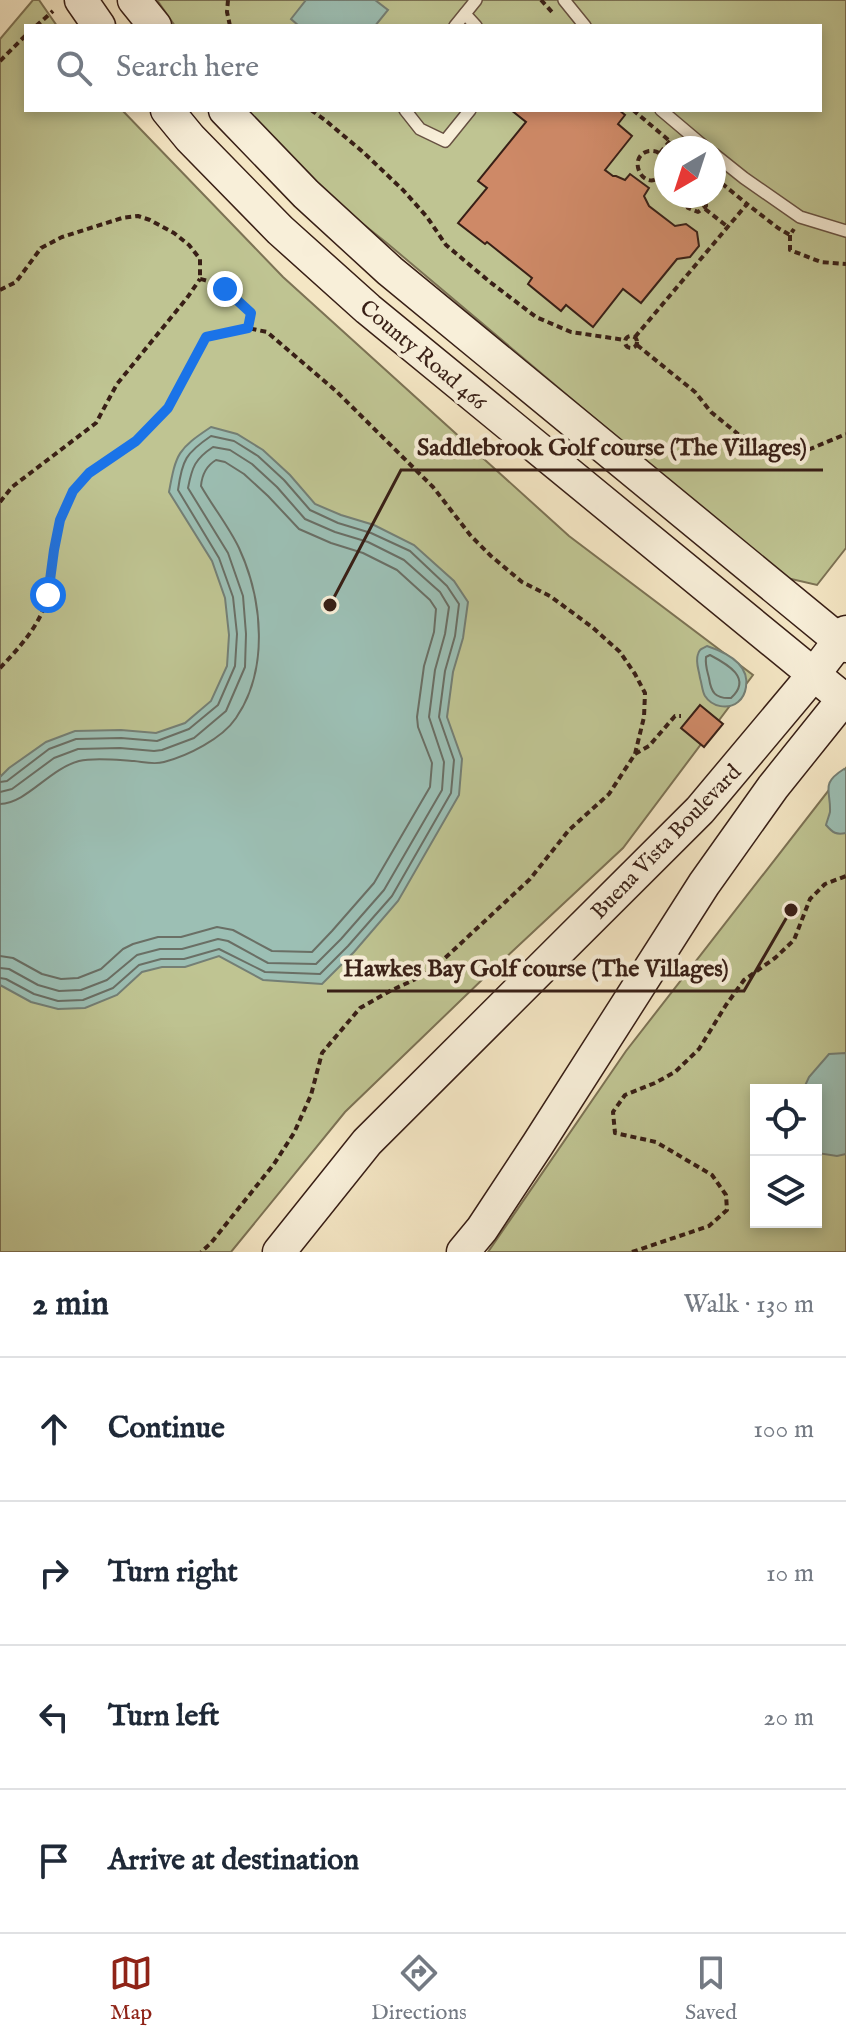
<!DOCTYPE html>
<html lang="en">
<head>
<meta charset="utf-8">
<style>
  :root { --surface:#fff; --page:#f2f2f3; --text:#1f2937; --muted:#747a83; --line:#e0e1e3; --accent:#8f2418 }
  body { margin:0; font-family:"IM FELL English",serif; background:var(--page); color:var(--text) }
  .controls { position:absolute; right:24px; bottom:24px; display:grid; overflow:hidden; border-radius:0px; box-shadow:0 4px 12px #0003 }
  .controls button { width:72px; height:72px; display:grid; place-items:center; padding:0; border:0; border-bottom:2px solid var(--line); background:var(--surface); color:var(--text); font:40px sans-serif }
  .compass { position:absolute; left:654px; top:136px; width:72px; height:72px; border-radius:50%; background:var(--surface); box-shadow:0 4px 12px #0003; rotate:219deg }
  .stop { position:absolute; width:24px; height:24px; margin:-18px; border:6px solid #1a73e8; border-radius:50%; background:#fff }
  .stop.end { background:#1a73e8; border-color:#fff; box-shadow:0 2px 8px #0008 }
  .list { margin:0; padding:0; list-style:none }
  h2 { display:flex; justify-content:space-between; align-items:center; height:104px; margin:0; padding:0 32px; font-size:34px }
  h2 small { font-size:26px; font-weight:400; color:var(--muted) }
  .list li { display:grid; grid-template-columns:52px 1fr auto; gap:24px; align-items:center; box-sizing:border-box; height:144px; padding:0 32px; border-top:2px solid var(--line) }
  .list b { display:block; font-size:30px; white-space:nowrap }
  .list em { font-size:26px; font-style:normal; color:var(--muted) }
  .icon { flex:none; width:44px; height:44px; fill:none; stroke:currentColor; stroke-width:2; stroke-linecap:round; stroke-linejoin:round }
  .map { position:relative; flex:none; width:846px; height:1252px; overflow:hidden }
  .search { position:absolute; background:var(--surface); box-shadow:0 4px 12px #0003; left:24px; right:24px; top:24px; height:88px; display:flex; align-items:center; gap:20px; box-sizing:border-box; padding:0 28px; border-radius:0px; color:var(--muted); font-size:30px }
  .sheet { height:680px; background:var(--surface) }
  nav { display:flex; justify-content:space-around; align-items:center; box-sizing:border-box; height:112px; border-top:2px solid var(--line); background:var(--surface); font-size:22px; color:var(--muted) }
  nav a { display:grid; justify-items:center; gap:4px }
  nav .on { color:var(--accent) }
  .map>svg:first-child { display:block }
</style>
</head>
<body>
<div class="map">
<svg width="846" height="1252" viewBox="0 0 846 1252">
  <rect width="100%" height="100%" fill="#f4e6c4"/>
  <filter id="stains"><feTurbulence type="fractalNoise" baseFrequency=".0025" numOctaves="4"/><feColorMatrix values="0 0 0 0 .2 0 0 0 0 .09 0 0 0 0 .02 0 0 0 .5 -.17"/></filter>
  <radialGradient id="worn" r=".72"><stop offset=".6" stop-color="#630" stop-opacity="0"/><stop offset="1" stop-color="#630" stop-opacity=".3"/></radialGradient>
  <g fill="#bfc492" stroke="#7c7254" stroke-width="2" fill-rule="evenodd">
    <polygon points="33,0 39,0 57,26 26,26 26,110 122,110 283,277 569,536 753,675 623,848 487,975 345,1112 231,1252 0,1252 0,39"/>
    <path d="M 157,0 L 846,0 L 846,548 L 817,585 L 787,578 L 586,411 L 388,244 L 318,188 L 246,110 L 820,110 L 820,26 L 175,26 ZM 666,148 L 714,148 L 714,196 L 666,196 Z"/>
    <path d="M 846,768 L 846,1252 L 488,1252 L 626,1051 ZM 756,1090 L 816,1090 L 816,1222 L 756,1222 Z"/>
  </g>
  <g fill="#9cbfb4" stroke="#747f75" stroke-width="2">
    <polygon points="306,0 375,0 388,10 375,26 299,26 291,19"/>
    <path d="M 211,427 L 237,434 L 263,450 L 290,475 L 315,504 L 341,515 L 374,525 L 414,545 L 454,581 L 468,602 L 463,638 L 453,672 L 447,717 L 462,759 L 459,795 L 398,901 L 354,952 L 322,984 L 263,980 L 219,956 L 185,967 L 162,967 L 142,972 L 117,995 L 85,1008 L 58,1009 L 31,1002 L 0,985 L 0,777 L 9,768 L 46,742 L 75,731 L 121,730 L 156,733 L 185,723 L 211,701 L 227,666 L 229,635 L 225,598 L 212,561 L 169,492 C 176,453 178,449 211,427 Z"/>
    <path d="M 707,646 C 725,652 750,664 746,687 C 745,694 743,698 738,702 C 728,710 712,707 705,696 C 702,691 702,684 700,678 C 699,670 695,662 698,654 C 700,648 702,649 707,646 Z"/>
    <path d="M 844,769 L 846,770 L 846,833 C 836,835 833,833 826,825 C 827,821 829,816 830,812 C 831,790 820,784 844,769 Z"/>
    <polygon points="846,1053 846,1154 837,1156 817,1153 816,1090 803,1090 809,1077 829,1054"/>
  </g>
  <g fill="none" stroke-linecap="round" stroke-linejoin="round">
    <g stroke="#6a6f65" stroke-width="2">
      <path d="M 710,655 C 727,664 753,678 731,698 C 715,699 711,692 709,678 C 707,670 705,665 706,657 Z"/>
      <path d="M 0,782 L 7,781 L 49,749 L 76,739 L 121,738 L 157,741 L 189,729 L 218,705 L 235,666 L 237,634 L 233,597 L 219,558 L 178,490 C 182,460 186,453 211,436 L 234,441 L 258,456 L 284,480 L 310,510 L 338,523 L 371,533 L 410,551 L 447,586 L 459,604 L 455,636 L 445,671 L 439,717 L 454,760 L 451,793 L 392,896 L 348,946 L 320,974 L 265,972 L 219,949 L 184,959 L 161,959 L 139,965 L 113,988 L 83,1000 L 58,1001 L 34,994 L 6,979 L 0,978"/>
      <path d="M 0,792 L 12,789 L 54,758 L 78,749 L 120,748 L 154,751 L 162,750 L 194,738 L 226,711 L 245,667 L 246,634 L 243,596 L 228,553 L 188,488 C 192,467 195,459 213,447 L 230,450 L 252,464 L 277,487 L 305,519 L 335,532 L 368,542 L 404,560 L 440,592 L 449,607 L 445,634 L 435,670 L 429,717 L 444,762 L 442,790 L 384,890 L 341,939 L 316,964 L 268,963 L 228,941 L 218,939 L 182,949 L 160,949 L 137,955 L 107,980 L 81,990 L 59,991 L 38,985 L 9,969 L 0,968"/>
      <path d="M 0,804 C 27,803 49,769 79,761 C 95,757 117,760 134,761 C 144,762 154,765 164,762 C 187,756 222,739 236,718 C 269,670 263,600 239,548 C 229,527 213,507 201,486 C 202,474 206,466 216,460 L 225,462 L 244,474 L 268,496 L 299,529 L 331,543 L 363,553 L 397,570 L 430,600 L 436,609 L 434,632 L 424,666 L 417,717 L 418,727 L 432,763 L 430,787 L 374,883 L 332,931 L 312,952 L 272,951 L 233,930 L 217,927 L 181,937 L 158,937 L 133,944 L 123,949 L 101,969 L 78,978 L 61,979 L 42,974 L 13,958 L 0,956"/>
    </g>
  </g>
  <g fill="#ce8967" stroke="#381f16" stroke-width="2">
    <polygon points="511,110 619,110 625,115 618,124 632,136 605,170 613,176 616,176 625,180 630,174 649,188 644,196 649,206 675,226 686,224 697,232 699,246 690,257 677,259 641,303 623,289 593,327 566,305 561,311 528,284 532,278 487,242 485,244 458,223 487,188 478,181 526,122"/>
    <polygon points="700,705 723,724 704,747 681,728"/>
  </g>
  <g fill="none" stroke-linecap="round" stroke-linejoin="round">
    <defs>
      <g id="lane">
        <polyline points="564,0 585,26"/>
        <polyline points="465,14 476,26"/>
        <polyline points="455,26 476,0"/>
        <polyline points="405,110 420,129 445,141 470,110"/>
        <polyline points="661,110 706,148"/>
        <polyline points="714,154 744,178 800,217 846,231"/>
      </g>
      <g id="secondary">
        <polyline points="81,0 99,26"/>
        <polyline points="134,0 155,26"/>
        <polyline points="167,110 190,138 280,230 368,309 846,701"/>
        <polyline points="225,110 306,194 390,271 846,646"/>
        <polyline points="279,1252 367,1142 700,810 814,674 846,632"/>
        <polyline points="463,1252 482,1229 538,1144 704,884 773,787 846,696"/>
      </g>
    </defs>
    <use href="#lane" stroke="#675142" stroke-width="14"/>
    <use href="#secondary" stroke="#381f16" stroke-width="35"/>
    <g stroke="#381f16" stroke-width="4" stroke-dasharray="6 4" stroke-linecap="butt">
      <polyline points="228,0 227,12 230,26"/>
      <polyline points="541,0 552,12"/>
      <polyline points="36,26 53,11"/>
      <polyline points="0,61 26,35"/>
      <polyline points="311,110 325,120 363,152 403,190 427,217 446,245 490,282 536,317 571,332 625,340"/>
      <polyline points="633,110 678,148"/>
      <polyline points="660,153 670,141"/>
      <path d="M 666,160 C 662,155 658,150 649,151 C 624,156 645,199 666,171"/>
      <polyline points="714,177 747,204"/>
      <polyline points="686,196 685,202 688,208 698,212 706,206 706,196"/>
      <polyline points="705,209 728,227"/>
      <polyline points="790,235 790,250 821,262 846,264"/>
      <path d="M 0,290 L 16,282 L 41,248 L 62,237 L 122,218 L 138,216 L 150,220 L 174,233 L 189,245 L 200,259 L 200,279 C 221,283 237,298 251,313 L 248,328 L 267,332 L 336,391 L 433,487 L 471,536 L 491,556 L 522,582 L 550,596 L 592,627 L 620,652 L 635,674 L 645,693 L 644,717 L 635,754 L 609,794 L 569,830 L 530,879 L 444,959 L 420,977 L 390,991 L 360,1008 L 322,1053 L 311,1095 L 294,1133 L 274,1164 L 211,1243 L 201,1252"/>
      <circle cx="631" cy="342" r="6"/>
      <polyline points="635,337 747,204 778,228 790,235 794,229"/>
      <polyline points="637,345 695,392 711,412 738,434 764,446 791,454 810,449 846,434"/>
      <polyline points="0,502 12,487 96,423 117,384 187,298 200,279"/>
      <path d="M 0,668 C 21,646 42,623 49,592 C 57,558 54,523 73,492 C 87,469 114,458 134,442 C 169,416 186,375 206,337 L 248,328"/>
      <polyline points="635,754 649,746 675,716 681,716"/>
      <polyline points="632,1252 709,1226 727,1210 726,1195 712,1175 656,1142 615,1133 613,1112 625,1095 655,1083 675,1072 699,1049 726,1005 744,980 775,958 794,940 810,899 825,884 846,876"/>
    </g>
    <use href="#lane" stroke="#f8efd9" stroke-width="11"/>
    <use href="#secondary" stroke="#f8efd9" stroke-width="32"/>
  </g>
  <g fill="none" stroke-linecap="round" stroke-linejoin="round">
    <polyline stroke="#1a73e8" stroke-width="10" points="48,595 54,550 60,520 73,491 89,473 136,441 168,408 206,337 248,328 251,313 225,289"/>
  </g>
  <g text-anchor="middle" stroke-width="8" stroke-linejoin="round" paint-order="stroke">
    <g font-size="22" fill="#381f16" stroke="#f8efd9">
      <text transform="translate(424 354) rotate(40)" y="8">County Road 466</text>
      <text transform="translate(665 841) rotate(-46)" y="8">Buena Vista Boulevard</text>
    </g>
  </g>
  <path fill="none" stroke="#381f16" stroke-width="3" d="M330 605L401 470H823M791 910L744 991H327"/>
  <g fill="#381f16" stroke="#f8efd9" stroke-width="3">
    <circle cx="330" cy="605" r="8"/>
    <circle cx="791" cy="910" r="8"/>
  </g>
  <g font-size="24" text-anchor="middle" font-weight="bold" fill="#381f16" stroke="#f8efd9" stroke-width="8" stroke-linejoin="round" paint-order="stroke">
    <text x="612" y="455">Saddlebrook Golf course (The Villages)</text>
    <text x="536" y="976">Hawkes Bay Golf course (The Villages)</text>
  </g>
  <rect width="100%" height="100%" filter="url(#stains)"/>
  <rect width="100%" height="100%" fill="url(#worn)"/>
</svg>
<div class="controls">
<button><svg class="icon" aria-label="locate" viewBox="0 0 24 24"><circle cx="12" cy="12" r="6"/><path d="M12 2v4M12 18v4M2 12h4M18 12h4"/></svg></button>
<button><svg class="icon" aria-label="layers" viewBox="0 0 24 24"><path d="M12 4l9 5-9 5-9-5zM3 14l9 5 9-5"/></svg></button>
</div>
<svg class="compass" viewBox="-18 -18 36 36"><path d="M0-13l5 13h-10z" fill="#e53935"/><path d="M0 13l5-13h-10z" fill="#747a83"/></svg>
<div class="stop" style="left:48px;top:595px"></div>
<div class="stop end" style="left:225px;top:289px"></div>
<div class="search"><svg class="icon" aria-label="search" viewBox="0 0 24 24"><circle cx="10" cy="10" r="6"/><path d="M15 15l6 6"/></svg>Search here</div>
</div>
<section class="sheet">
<h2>2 min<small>Walk · 130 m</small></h2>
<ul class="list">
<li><svg class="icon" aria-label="ahead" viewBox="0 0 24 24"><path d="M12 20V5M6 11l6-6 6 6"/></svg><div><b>Continue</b></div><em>100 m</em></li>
<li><svg class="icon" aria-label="right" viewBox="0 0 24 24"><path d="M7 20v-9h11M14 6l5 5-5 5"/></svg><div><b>Turn right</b></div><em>10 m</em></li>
<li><svg class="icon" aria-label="left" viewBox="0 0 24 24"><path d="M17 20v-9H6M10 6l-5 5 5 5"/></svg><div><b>Turn left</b></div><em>20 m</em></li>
<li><svg class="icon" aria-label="arrive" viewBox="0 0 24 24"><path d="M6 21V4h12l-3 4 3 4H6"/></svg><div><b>Arrive at destination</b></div></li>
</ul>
</section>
<nav>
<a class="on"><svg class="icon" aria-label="map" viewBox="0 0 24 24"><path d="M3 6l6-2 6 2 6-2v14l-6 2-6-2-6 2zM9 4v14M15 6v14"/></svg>Map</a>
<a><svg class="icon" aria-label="directions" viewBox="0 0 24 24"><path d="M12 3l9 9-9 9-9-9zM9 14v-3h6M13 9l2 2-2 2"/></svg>Directions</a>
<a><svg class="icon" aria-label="saved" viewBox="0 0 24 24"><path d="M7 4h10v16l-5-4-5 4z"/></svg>Saved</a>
</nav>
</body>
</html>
